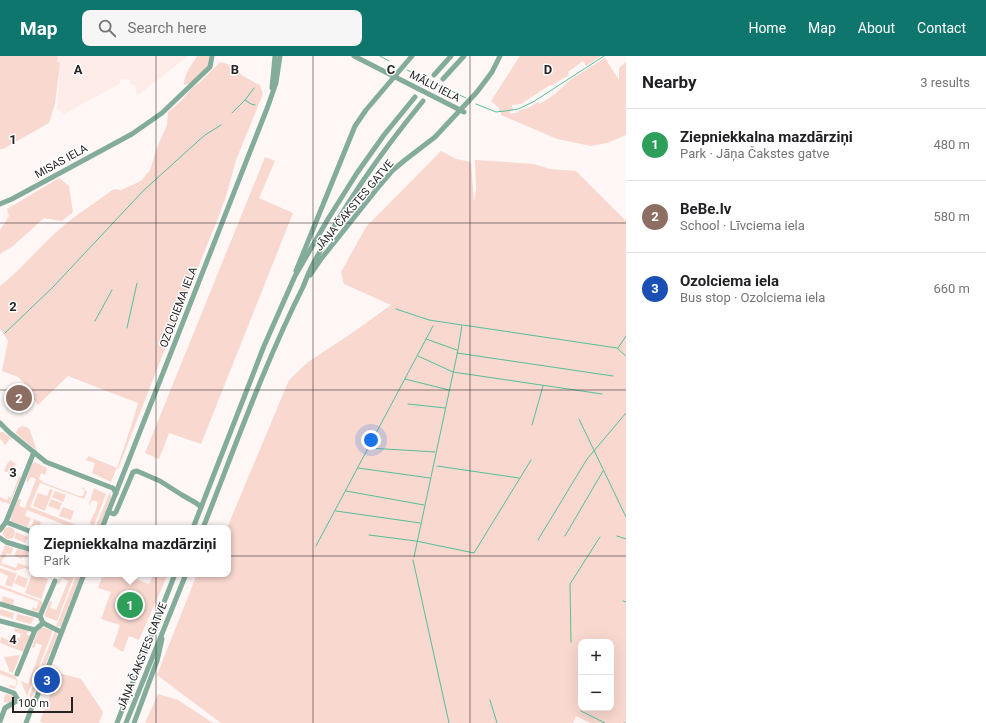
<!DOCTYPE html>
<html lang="en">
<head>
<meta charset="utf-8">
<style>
  :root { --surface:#fff; --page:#f6f6f6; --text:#202124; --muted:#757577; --line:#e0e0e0; --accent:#0f766e }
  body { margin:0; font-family:Roboto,sans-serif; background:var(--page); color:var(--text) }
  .controls { position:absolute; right:12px; bottom:12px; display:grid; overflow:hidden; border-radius:8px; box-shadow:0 4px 16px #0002 }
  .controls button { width:36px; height:36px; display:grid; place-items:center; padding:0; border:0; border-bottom:1px solid var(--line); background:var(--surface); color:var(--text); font:20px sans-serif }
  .scale { position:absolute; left:12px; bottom:10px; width:61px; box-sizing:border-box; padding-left:4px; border:2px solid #262323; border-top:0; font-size:11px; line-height:14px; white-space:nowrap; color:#262323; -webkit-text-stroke:3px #fff; paint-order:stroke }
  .you { position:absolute; left:371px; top:384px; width:14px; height:14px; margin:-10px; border:3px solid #fff; border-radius:50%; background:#1a73e8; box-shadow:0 0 0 6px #1a73e833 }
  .badge { display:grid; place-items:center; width:26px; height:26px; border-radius:50%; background:var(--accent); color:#fff; font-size:13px; font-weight:700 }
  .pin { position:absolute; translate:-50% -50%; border:2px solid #fff; box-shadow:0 1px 4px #0006 }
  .popup { position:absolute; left:29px; top:469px; width:202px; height:52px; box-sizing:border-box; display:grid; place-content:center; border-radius:8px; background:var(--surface); filter:drop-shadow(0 1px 3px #0005); font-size:13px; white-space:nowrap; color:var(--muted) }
  .popup b { font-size:15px; color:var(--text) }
  .popup::after { content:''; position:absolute; left:50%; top:100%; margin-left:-8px; border:8px solid transparent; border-top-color:var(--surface) }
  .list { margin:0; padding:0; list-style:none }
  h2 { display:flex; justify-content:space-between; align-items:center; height:52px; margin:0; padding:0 16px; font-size:17px }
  h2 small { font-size:13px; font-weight:400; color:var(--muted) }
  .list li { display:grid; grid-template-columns:26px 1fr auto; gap:12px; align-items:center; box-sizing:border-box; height:72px; padding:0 16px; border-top:1px solid var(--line) }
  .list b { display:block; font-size:15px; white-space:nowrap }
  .list p { margin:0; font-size:13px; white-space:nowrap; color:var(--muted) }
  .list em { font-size:13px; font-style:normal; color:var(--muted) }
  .icon { flex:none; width:22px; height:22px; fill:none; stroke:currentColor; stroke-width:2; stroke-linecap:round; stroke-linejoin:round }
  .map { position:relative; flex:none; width:626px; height:667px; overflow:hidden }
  header { display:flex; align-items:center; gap:24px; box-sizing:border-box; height:56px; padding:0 20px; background:var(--accent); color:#fff }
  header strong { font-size:19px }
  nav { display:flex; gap:22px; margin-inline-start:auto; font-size:14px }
  .search { width:280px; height:36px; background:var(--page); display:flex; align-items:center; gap:10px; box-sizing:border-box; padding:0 14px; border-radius:8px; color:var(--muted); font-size:15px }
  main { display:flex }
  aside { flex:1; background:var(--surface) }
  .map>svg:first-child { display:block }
</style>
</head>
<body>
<header>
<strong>Map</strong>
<div class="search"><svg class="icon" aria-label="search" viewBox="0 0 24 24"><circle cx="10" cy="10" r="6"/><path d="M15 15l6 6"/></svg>Search here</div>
<nav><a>Home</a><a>Map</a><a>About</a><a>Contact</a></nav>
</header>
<main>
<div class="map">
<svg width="626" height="667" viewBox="0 0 626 667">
  <rect width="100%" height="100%" fill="#fef7f6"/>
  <polygon fill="#fdece8" points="58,0 188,0 138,39 136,36 135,29 130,28 130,24 119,23 121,27 64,58 63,57 57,53 60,7 57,6"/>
  <g fill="#f8d8cf" fill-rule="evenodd">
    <polygon points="0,0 58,0 57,6 60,7 55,48 49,67 3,93 0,93"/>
    <path d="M 197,0 L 209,0 L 208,10 L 191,27 L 184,29 C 185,15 191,11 197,0 Z"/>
    <path d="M 520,0 L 601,0 L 586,10 L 583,5 L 568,16 L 569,19 C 563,23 556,26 551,30 L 550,29 L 521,48 L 512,49 L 513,55 L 510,55 L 510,58 L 519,56 L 519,54 L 528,52 L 538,46 L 540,48 L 555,38 L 571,23 L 605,2 L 619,24 L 619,12 L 626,6 L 626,79 L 607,87 L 591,90 L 557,83 L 501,59 L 501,56 L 499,55 L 499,52 L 491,45 Z"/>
    <path d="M 220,6 C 231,8 234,13 242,19 C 248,23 254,26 260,29 L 263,38 L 236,104 L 226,140 L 218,162 L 157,313 L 118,413 L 116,413 L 111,426 L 92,417 L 95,407 L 85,404 L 86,403 L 87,403 L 88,400 L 117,412 L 133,364 L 138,347 L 68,320 L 38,349 L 30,339 L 37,336 L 33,337 L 18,321 L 2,315 L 8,285 L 0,272 L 0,230 C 19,215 35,196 53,179 C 71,162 93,148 114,133 L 121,134 L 141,125 L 150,114 L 158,89 L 167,69 L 168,56 L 179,47 L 193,31 L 199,27 Z"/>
    <path d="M 441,95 L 456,103 L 471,106 L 474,146 L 476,133 L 475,104 L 534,108 L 550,113 L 576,115 L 626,165 L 626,667 L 590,667 L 576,660 L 573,667 L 221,667 L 157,619 L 197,518 L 228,518 L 228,472 L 227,472 L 289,324 L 308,306 L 349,279 L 391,249 L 344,228 L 341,216 L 366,171 ZM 581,586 L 611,586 L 611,652 L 581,652 Z"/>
    <polygon points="265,101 275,105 259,142 293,157 201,388 169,377 159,403 145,397"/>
    <polygon points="59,122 69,130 73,156 62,165 44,162 13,190 0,198 0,174 9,160 7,153"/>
    <path d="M 22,370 L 29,372 L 37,395 L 19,380 L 16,377 C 17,373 18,372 22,370 Z"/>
    <polygon points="1,376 3,376 11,382 5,389 0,382 0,377"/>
    <polygon points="10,404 16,408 9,417 4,415 7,408"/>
    <polygon points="35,406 47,412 45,419 41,417 39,423 43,425 42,426 79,440 83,440 85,434 82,433 83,431 87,436 84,443 40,427 30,451 74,468 76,472 73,472 27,454 25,460 31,462 27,471 11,465 11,461 18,443 21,444 19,450 25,452 36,423 31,421 28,426 26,425 32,408"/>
    <polygon points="19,420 21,421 10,447 10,448 4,446 3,447 0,444 0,441 7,444 8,443 8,441 11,442"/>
    <polygon points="94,432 106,438 93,472 88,472 91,467 90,466 94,457 95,457 98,446 92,444 90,449 89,448"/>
    <polygon points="50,433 53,434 45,455 33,450 38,437 47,440"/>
    <polygon points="55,435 66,439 63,446 52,441"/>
    <polygon points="110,436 111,442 99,472 95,472"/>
    <polygon points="51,443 62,447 59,454 48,450"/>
    <polygon points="63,451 74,455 71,464 59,460"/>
    <polygon points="34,463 41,466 39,472 31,472"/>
    <circle cx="9" cy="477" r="6"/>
    <polygon points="16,476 28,481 25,487 14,482 15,480"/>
    <polygon points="5,489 13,492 11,499 7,497 5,502 3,502 1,507 16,512 18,507 32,512 32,515 25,512 15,515 0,509 0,503"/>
    <polygon points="17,493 29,496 26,502 23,501 22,503 14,500"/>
    <polygon points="0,512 15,517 17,517 12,531 5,529 8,520 0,516"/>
    <polygon points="32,518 48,523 41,543 25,537"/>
    <polygon points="66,518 75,518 57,565 44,560 50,545 52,546 50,552 56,554 58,550 68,525 62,522 59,528 57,527 58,524"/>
    <polygon points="77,518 81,518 61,570 56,571"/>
    <polygon points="103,518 123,518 149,528 154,518 168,518 139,584 129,580 123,596 113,590 120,569 101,563 111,536 98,532"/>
    <polygon points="18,519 28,523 25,532 14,527"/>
    <polygon points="0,529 41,545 43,548 39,556 33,555 32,553 33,551 36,553 39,546 0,532"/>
    <polygon points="3,540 14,544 13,549 2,546 2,544"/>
    <polygon points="0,553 14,557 13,563 0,559"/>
    <polygon points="17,558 34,562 31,568 16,564"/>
    <polygon points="15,572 29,575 27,577 28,580 31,579 24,596 0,587 1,581 15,587 17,582 20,582 21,578 14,575"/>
    <path d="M 41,572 L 45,572 L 53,575 L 27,640 L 21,625 L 28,628 C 33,614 38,601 42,589 L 36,587 L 34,592 L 32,591 L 37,577 Z"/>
    <polygon points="55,575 56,576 57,580 32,642 29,640"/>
    <polygon points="20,599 13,617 10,616 4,601"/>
    <polygon points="0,614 15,620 18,625 15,633 9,631 10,629 15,631 17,625 14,623 0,618"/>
    <polygon points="59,617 81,623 103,656 99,667 43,667 40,665"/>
    <polygon points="6,638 12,639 13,640 14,642 12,645 5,647 4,645 4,642"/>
    <polygon points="158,638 178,644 213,667 145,667"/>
  </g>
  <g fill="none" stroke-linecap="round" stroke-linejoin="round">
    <g stroke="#56bf9b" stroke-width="1">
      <polyline points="380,0 389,5"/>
      <polyline points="407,14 466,42"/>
      <polyline points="245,44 254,32"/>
      <polyline points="476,48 496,56 505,55 518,53 533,46 604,0"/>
      <polyline points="232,57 245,44 251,48 255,49"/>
      <polyline points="396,253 429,264 462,269 458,294 414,501"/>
      <polyline points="95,265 112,234"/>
      <polyline points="463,269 617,292 626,300"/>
      <polyline points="127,272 137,227"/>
      <polyline points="5,277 53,231 143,135 197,86 205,79 221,69"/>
      <polyline points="426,283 457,294"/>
      <polyline points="618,292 626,280"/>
      <polyline points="457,297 613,320"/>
      <polyline points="418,300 453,316 602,338"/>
      <polyline points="405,323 449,334"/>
      <polyline points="408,348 445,352"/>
      <polyline points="579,363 626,461"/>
      <polyline points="532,369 543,330"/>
      <polyline points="369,392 435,396"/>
      <polyline points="437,410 519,422"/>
      <polyline points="358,412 430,422"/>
      <polyline points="346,435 424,449"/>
      <polyline points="336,455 420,467"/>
      <polyline points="369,479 416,485 474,497 531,404"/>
      <polyline points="565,480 603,415"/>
      <polyline points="617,480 626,483"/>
      <polyline points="538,484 587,403 626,357"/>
      <polyline points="316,490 433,270"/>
      <polyline points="413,504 449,667"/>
      <polyline points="623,545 626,546"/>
      <polyline points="571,586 570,528 600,481"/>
      <polyline points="490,644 497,667"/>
      <polyline points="581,655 605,667"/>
      <polyline points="624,667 625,667"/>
    </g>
    <g stroke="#83ac9b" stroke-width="5">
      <polyline points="354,0 464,56"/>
      <polyline points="434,19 451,0"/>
      <polyline points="443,23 464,0"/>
      <polyline points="272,32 275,0"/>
      <polyline points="0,148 12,143 132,78 162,57 210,11 212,0"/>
      <polyline points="296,215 355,70 366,54 412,0"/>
      <polyline points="310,219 321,203 376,134 393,114 405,104 435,81 477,36 492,16 500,0"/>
      <polyline points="0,367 10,377 46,406 110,431 113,432 116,437"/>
      <polyline points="108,456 114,458 116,456 133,416 137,415 160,425 182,439 196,447 201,451"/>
      <polyline points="6,466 32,476"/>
      <polyline points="102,472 268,50 276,27 280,0"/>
      <polyline points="193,472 264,290 295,220 328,163 357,117 384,79 415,41"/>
      <path d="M 203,472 C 235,391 264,309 303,231 C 307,221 311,210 317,201 C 346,145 383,94 423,45"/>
      <polyline points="0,474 6,466 34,396"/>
      <polyline points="0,482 6,486 32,494"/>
      <polyline points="0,548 40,560 43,567 61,576"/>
      <polyline points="40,560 55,525"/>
      <polyline points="0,565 35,574 43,567"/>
      <polyline points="17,618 35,574"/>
      <polyline points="0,632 14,637 18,644 33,650"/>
      <polyline points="0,665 5,652 18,644"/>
      <path d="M 26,667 C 28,662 30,656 32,651 C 36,645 37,641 39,635 L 84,518"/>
      <polyline points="117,667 175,518"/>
      <polyline points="126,667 186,518"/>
      <polyline points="134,667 157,605 162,583"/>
    </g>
  </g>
  <path fill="none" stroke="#262323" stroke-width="1" stroke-opacity="0.55" d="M 156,0 L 156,667M 313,0 L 313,667M 470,0 L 470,667M 0,167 L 626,167M 0,334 L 626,334M 0,500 L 626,500"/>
  <g text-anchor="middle" stroke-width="3" stroke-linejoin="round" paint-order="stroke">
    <g font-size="11" fill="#262323" stroke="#fff">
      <text transform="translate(435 30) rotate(27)" y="4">MĀLU IELA</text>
      <text transform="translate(61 105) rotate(-29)" y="4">MISAS IELA</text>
      <text transform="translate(354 149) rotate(-50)" y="4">JĀŅA ČAKSTES GATVE</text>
      <text transform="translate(178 251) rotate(-69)" y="4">OZOLCIEMA IELA</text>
      <text transform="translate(142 600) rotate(-68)" y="4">JĀŅA ČAKSTES GATVE</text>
    </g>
  </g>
  <g font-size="13" text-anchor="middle" font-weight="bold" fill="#262323" stroke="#fff" stroke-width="3" stroke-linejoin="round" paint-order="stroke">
    <text x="78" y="18">A</text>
    <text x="235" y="18">B</text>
    <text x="391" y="18">C</text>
    <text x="548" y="18">D</text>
    <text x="13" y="88">1</text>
    <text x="13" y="255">2</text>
    <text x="13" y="421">3</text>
    <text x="13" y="588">4</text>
  </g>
</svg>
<div class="controls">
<button>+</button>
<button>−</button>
</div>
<div class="scale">100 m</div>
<div class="you"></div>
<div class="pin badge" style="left:130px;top:549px;background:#2e9e5b">1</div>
<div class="popup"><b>Ziepniekkalna mazdārziņi</b>Park</div>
<div class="pin badge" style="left:19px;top:342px;background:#8d6e63">2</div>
<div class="pin badge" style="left:47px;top:624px;background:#1a4fb4">3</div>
</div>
<aside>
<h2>Nearby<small>3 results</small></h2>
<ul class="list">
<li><span class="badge" style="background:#2e9e5b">1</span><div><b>Ziepniekkalna mazdārziņi</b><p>Park · Jāņa Čakstes gatve</p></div><em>480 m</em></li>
<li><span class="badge" style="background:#8d6e63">2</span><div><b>BeBe.lv</b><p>School · Līvciema iela</p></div><em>580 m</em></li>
<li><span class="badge" style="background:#1a4fb4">3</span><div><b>Ozolciema iela</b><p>Bus stop · Ozolciema iela</p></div><em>660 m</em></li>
</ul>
</aside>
</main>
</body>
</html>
